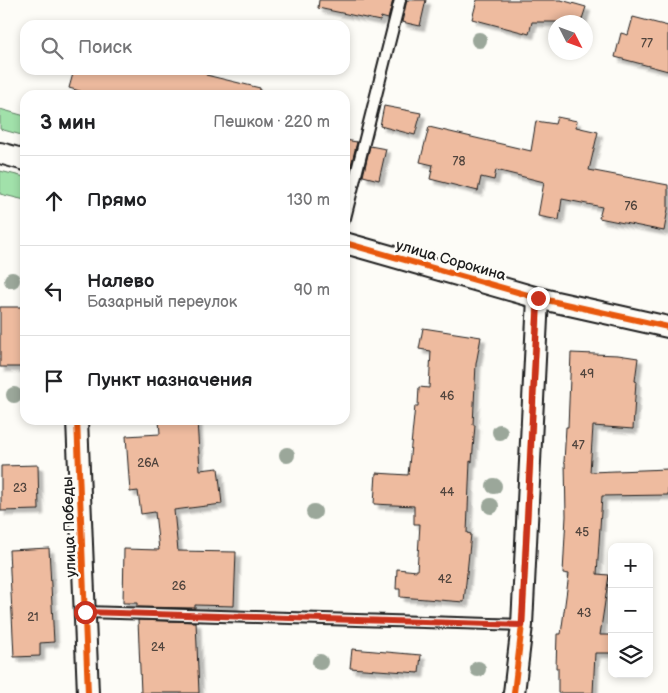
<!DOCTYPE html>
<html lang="ru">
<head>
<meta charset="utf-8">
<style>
  :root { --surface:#fff; --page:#f2f2f2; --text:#202124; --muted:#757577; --line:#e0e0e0 }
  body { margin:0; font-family:"Balsamiq Sans",sans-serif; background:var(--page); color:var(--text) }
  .controls { position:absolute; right:15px; bottom:15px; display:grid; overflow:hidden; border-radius:10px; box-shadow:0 2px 8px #0003 }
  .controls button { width:45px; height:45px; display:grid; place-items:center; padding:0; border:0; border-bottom:1px solid var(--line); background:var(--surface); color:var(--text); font:25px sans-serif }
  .compass { position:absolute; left:548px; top:15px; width:45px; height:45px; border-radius:50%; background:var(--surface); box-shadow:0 2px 8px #0003; rotate:132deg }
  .stop { position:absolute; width:15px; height:15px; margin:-11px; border:4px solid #c8321e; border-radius:50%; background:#fff }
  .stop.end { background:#c8321e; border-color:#fff; box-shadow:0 1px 5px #0008 }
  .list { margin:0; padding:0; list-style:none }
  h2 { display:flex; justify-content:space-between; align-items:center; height:65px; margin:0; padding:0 20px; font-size:21px }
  h2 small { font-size:16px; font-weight:400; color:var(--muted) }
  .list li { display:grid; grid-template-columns:32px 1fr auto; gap:15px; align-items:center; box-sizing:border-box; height:90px; padding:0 20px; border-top:1px solid var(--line) }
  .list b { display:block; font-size:19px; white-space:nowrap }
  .list p { margin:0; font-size:16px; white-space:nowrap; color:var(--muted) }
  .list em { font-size:16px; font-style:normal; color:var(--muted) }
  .icon { flex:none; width:28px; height:28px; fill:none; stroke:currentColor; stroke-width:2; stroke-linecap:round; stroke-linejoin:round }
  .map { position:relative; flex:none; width:668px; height:693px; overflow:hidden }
  .search { position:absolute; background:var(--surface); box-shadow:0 2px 8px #0003; left:20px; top:20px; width:330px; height:55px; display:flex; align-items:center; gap:12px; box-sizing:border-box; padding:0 18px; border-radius:15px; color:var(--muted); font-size:19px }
  .panel { position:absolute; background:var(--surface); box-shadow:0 2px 8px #0003; left:20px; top:90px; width:330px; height:335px; border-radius:15px }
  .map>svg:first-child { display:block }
</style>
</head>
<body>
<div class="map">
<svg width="668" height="693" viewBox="0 0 668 693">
  <defs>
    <filter id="shadow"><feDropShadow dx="4.5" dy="4.5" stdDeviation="1" flood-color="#0004"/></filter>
  </defs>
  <rect width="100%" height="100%" fill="#fdfcf7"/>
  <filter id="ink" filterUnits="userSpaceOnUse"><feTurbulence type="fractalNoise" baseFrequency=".02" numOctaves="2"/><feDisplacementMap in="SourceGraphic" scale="10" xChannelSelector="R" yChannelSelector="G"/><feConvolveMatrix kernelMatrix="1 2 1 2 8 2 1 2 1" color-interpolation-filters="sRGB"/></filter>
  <g filter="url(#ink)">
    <g fill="#a1e1aa" stroke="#5e7e63">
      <polygon points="0,109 25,116 25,136 0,129"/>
      <polygon points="0,171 25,177 25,200 0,194"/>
    </g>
    <g fill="#eebb9f" stroke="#1c1c1c" filter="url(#shadow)">
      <polygon points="319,0 393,0 388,19 381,17 380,21 318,8"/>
      <polygon points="407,0 426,0 420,26 402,22"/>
      <polygon points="477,0 561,0 586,7 581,22 532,22 529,34 472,19"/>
      <polygon points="633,17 668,26 668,71 615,57 621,33 628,35"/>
      <polygon points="74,70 207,70 206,75 260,88 259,95 94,95 69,88"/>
      <polygon points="384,106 421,113 415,135 380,126"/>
      <polygon points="557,117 577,121 576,127 598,132 589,170 668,185 668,209 664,231 599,218 602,207 562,199 559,220 538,216 544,182 496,170 494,180 481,177 478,191 430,179 433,165 420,162 429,127 531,151 536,121 555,124"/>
      <polygon points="345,140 357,142 349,173 345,172"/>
      <polygon points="370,146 386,149 379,180 363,176"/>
      <polygon points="0,307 25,307 24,367 0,367"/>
      <polygon points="423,328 481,337 476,364 473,425 475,425 472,462 470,461 467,533 471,534 464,602 400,597 400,589 396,589 397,569 417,571 420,524 414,524 414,506 374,504 376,473 408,475 415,406 418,406 419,387 429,388 431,351 419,349"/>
      <polygon points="571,353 618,355 638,358 635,381 636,381 633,429 593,426 590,472 668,469 668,495 602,496 597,574 609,575 600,635 612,635 612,653 595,653 593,693 558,693 558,668 556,668 557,634 561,634 569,574 563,573 566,516 565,462 564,462 566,427 568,427"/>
      <polygon points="159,420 197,420 200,470 218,468 222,504 174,510 178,551 236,552 234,606 195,605 195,608 137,607 137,603 123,603 124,549 159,550 155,512 141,514 138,491 130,492 126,436 160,434"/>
      <polygon points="38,465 39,510 1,511 1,466"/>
      <polygon points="49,548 54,642 40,643 40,656 14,657 9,550"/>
      <polygon points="138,620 196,622 199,693 141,693"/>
      <polygon points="352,649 421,655 419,673 350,668"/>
    </g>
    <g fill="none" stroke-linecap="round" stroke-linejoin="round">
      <defs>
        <g id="service">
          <polyline points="345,218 400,0"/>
          <polyline points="85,612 522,625"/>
        </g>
        <g id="minor">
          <polyline points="0,153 25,160"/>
          <polyline points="345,243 538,298 668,327"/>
          <polyline points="77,420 88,693"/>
          <polyline points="514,693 522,625 538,298"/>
        </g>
      </defs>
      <use href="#service" stroke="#1c1c1c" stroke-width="14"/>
      <use href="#minor" stroke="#1c1c1c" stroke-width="24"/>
      <use href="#service" stroke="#fdfcf7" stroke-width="10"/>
      <use href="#minor" stroke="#fdfcf7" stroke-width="20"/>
      <defs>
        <g id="cycleway">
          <polyline points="345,243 538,298 668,327"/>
          <polyline points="77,420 88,693"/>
          <polyline points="514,693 522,625 538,298"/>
        </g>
      </defs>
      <use href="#cycleway" stroke="#fdfcf7" stroke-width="9"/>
      <use href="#cycleway" stroke="#e8590c" stroke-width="6"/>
    </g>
    <g fill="#9ba79a">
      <circle cx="479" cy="40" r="8"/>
      <circle cx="12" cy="280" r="8"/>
      <circle cx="14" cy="395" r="8"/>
      <circle cx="500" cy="432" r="8"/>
      <circle cx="287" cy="455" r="8"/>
      <circle cx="494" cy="486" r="8"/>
      <circle cx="491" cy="506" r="8"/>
      <circle cx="314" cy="512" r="8"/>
      <circle cx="320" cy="662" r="8"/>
      <circle cx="478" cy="669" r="8"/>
    </g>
  </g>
  <g fill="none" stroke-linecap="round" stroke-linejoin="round" filter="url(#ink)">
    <polyline stroke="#c8321e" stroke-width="6" points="85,612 522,625 538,298"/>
  </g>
  <g text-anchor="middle" stroke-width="5" stroke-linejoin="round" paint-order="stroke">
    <g font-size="12" fill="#50443d">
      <text x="647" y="47">77</text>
      <text x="459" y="165">78</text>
      <text x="631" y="210">76</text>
      <text x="587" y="378">49</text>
      <text x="447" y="400">46</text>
      <text x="578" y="449">47</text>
      <text x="148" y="467">26А</text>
      <text x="20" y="492">23</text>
      <text x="447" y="496">44</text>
      <text x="582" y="536">45</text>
      <text x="445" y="583">42</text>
      <text x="179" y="590">26</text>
      <text x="584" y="617">43</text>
      <text x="33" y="621">21</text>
      <text x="158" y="651">24</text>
    </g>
    <g font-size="15" fill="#1c1c1c" stroke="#fdfcf7">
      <text transform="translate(451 260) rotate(16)" y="5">улица Сорокина</text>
      <text transform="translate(69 527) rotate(-92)" y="5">улица Победы</text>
    </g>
  </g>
</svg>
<div class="controls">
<button>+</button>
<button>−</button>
<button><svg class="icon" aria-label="layers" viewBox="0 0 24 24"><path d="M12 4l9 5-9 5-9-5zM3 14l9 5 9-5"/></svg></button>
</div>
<svg class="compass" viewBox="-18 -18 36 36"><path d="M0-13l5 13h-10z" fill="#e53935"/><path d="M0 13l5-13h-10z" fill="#757577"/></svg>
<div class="stop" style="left:85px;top:612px"></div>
<div class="stop end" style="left:538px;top:298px"></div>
<div class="search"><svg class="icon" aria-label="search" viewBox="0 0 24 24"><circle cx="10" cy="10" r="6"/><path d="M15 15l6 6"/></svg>Поиск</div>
<section class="panel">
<h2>3 мин<small>Пешком · 220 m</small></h2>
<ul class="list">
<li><svg class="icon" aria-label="ahead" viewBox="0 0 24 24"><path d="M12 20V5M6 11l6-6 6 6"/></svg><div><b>Прямо</b></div><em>130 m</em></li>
<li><svg class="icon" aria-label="left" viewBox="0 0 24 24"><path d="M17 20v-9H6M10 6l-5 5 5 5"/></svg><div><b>Налево</b><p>Базарный переулок</p></div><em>90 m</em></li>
<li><svg class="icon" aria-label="arrive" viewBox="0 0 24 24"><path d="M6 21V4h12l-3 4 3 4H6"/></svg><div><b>Пункт назначения</b></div></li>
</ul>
</section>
</div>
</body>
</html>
